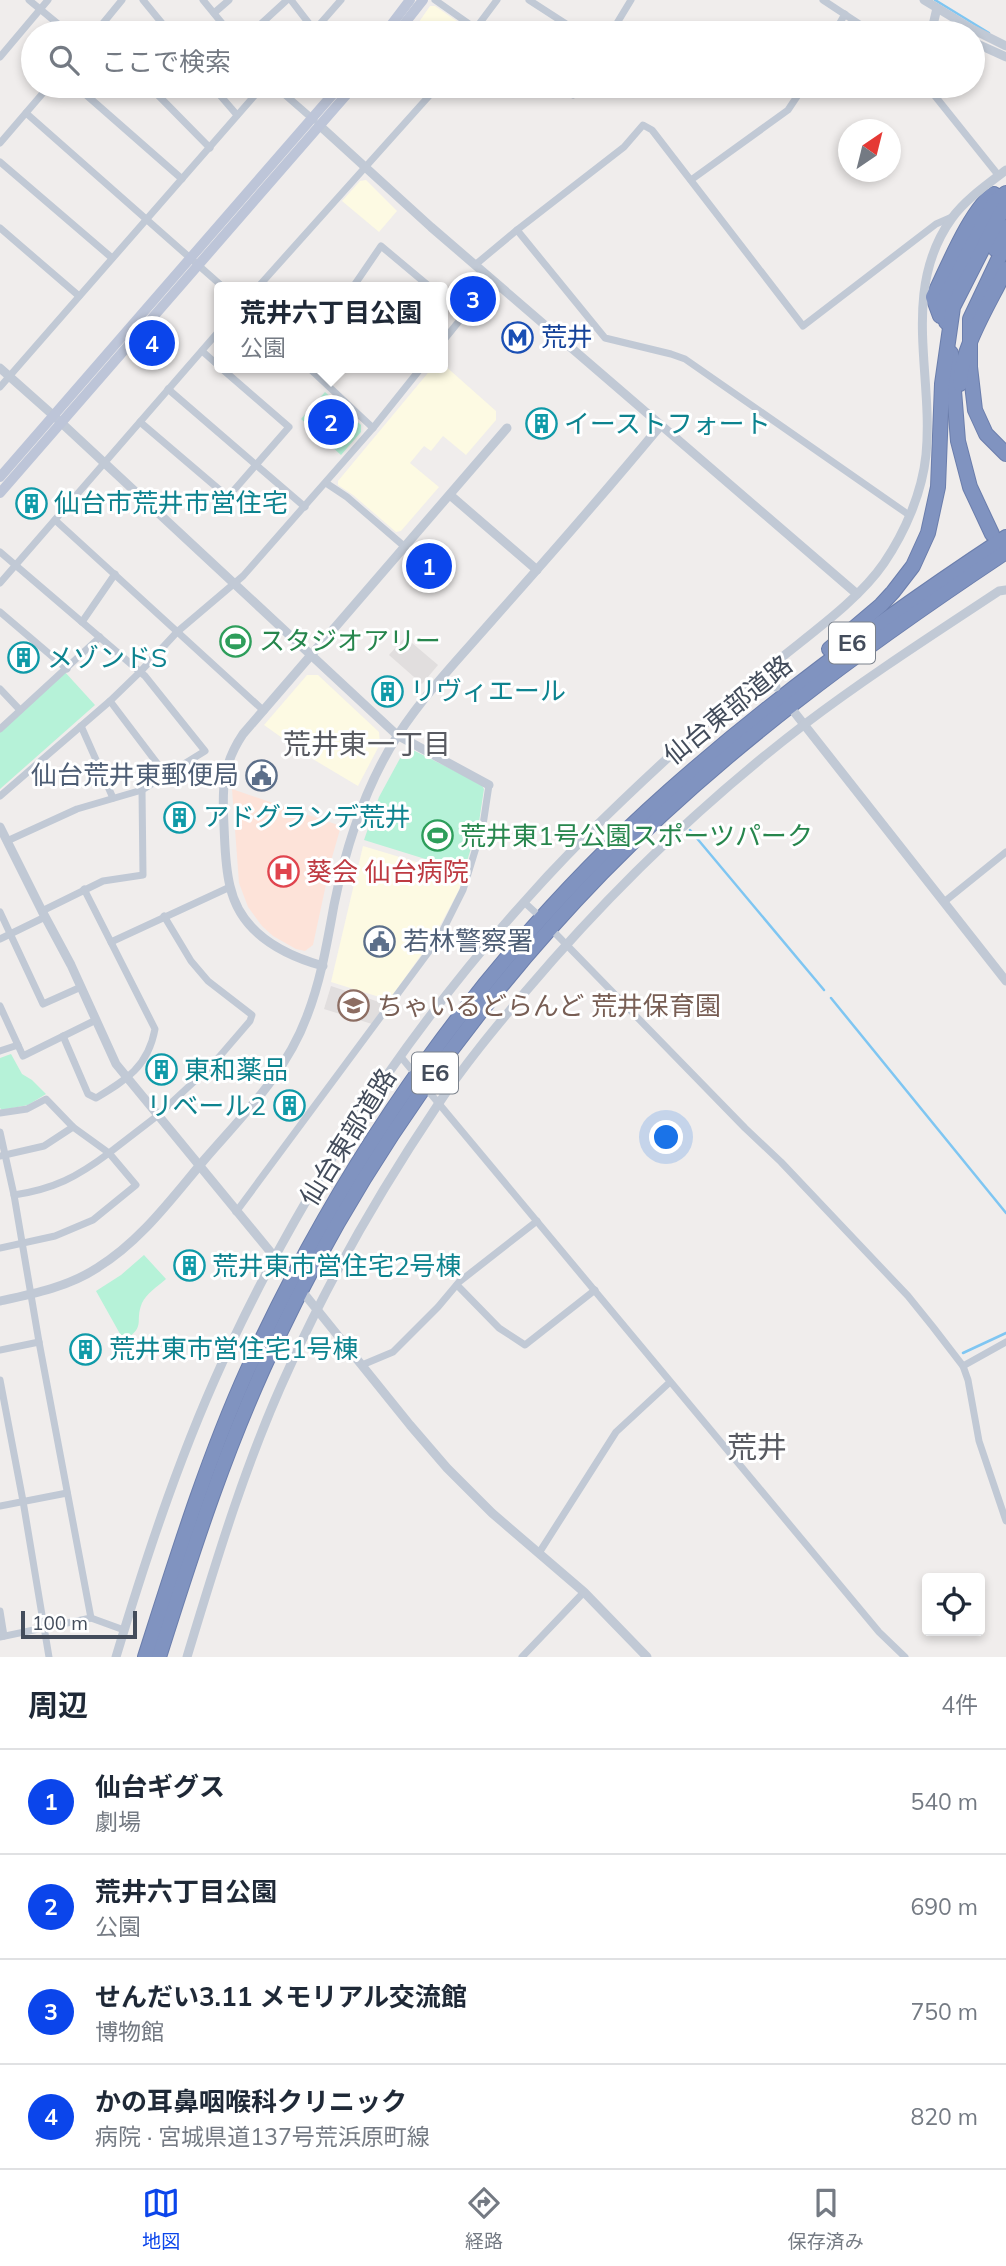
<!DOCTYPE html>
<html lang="ja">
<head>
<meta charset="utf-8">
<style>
  :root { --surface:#fff; --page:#f6f6f7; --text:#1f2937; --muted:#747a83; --line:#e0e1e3; --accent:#0b45eb }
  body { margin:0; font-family:Mulish,"Noto Sans JP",sans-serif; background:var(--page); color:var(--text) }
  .controls { position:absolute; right:21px; bottom:21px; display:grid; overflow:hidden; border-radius:7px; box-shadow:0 4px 10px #0003 }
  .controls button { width:63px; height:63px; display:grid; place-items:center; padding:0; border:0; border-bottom:2px solid var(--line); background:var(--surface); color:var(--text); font:35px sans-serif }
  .compass { position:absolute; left:838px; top:119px; width:63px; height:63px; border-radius:50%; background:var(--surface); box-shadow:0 4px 10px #0003; rotate:35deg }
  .scale { position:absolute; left:21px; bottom:18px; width:116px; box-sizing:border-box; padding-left:7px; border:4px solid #434c5b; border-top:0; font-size:19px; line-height:24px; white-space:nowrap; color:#434c5b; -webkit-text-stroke:5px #fff; paint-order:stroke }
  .you { position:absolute; left:667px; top:1138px; width:24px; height:24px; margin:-18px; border:5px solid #fff; border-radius:50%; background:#1a73e8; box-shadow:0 0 0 10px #1a73e833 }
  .badge { display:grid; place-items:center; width:46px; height:46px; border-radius:50%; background:var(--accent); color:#fff; font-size:23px; font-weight:700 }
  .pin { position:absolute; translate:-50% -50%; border:4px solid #fff; box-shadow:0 2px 7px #0006 }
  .popup { position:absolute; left:214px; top:282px; width:234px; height:91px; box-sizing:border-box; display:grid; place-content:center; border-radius:7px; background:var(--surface); filter:drop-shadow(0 2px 5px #0005); font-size:23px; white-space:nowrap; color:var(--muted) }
  .popup b { font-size:26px; color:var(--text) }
  .popup::after { content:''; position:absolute; left:50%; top:100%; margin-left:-14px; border:14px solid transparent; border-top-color:var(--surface) }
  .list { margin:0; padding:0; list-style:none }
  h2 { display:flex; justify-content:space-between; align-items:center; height:91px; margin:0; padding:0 28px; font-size:30px }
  h2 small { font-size:23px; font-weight:400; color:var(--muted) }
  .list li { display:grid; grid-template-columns:46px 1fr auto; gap:21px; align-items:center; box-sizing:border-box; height:105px; padding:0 28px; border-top:2px solid var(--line) }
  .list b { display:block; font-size:26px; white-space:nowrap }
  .list p { margin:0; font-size:23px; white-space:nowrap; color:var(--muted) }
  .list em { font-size:23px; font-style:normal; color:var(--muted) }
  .icon { flex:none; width:38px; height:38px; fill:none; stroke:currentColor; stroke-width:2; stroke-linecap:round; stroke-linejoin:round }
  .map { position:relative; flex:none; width:1006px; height:1657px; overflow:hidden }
  .search { position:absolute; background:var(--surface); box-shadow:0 4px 10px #0003; left:21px; right:21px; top:21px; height:77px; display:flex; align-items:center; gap:18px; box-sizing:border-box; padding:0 24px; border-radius:38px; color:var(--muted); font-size:26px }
  .sheet { height:511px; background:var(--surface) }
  nav { display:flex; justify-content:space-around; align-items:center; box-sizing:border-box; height:98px; border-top:2px solid var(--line); background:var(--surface); font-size:19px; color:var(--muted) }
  nav a { display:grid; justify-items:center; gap:4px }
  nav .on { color:var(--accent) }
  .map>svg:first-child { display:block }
</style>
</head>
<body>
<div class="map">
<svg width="1006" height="1657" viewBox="0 0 1006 1657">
  <rect width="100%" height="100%" fill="#f0edec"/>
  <g fill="#fdfae3">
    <polygon points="430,6 435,6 474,33 414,33 412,32"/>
    <polygon points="366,180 397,211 379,232 342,201 360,181"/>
    <polygon points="443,364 496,411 496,420 466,455 443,436 431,451 424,446 410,463 439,487 401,531 396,532 353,495 338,485 338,481 432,368 443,368"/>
    <polygon points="307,675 318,675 379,732 380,744 358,786 306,755 264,725"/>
    <polygon points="363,846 463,876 459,890 434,937 389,1000 331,982"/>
  </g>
  <g fill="#e1dede">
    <polygon points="405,637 438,665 422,684 389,655"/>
    <polygon points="331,986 385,1004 372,1024 324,1009"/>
  </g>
  <polygon fill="#fde3d9" points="232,789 341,826 331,861 313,945 305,951 296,949 273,936 262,926 248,907 239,883"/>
  <g fill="#b6f2d8">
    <polygon points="325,392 361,425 361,432 341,455 301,419"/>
    <polygon points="64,671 95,705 0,789 0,732"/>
    <polygon points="411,749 481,784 484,789 479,822 464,871 364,840 379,797 404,751"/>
    <polygon points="11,1054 22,1074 32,1080 46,1094 28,1105 2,1110 0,1108 0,1058"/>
    <path d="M 144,1255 L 166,1279 C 158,1286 146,1294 142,1303 C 134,1323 147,1325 124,1341 L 96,1291 L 121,1275 Z"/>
  </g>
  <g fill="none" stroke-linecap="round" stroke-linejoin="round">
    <g stroke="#7fc6f2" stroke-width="2.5">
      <polyline points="935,0 989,33"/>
      <polyline points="690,830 824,990"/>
      <polyline points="831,998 1006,1213"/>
      <polyline points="963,1353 1006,1333"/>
    </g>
    <defs>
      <g id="motorway">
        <polyline points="1006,243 970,319 970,367 975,410 986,434 1006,454"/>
        <polyline points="995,249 1006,227"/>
        <path d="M 940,316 L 933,297 C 945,273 972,206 994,194"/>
        <polyline points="946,322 943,302 995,201 1006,193"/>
        <polyline points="951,353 958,441 970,487 992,534"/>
        <path d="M 960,384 C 961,347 990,303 1006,269"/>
        <polyline points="829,649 881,605 893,592 913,566 928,533 938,487 942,384 953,307 1006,203"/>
        <path d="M 145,1657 C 176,1560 206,1462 248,1369 C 347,1151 490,950 669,791 C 775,697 889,614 1006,537"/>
        <path d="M 159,1657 C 194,1546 228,1440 279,1335 C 360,1165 471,1008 602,873 C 722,750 863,647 1006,552"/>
      </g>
    </defs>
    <use href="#motorway" stroke="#6b7eac" stroke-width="16"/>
    <g stroke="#c1c9d5" stroke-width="7">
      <polyline points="29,0 69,33"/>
      <polyline points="143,0 170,33"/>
      <polyline points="203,0 230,33"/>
      <polyline points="291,0 314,30"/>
      <polyline points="435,0 482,33"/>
      <polyline points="529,0 580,33"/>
      <polyline points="823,0 873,33"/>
      <polyline points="214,13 229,0"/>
      <polyline points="476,28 497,0"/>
      <polyline points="95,33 122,0"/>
      <polyline points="251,33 287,0"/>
      <polyline points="312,33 341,0"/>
      <polyline points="611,33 631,0"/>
      <polyline points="834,33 845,14"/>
      <polyline points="0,57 48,0"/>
      <polyline points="76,86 182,179"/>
      <polyline points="149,86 210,148"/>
      <polyline points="212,86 237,115"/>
      <polyline points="275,86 314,120"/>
      <polyline points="558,86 573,95 579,86"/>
      <polyline points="927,86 999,176"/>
      <polyline points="26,113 223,287"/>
      <polyline points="0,143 49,86"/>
      <polyline points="0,162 112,258"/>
      <polyline points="691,180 788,110 804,86"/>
      <polyline points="0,228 79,296"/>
      <polyline points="517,230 605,338 671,354 685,359 909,515"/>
      <polyline points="475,265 517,230 624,147 643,125 652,130 803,326 936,224 952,217"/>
      <polyline points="258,287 429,96 440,86"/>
      <polyline points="353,287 381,246 430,287"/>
      <polyline points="443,298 464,315 443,341"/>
      <polyline points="202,351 219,366"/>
      <polyline points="309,368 373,428"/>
      <polyline points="0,387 263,86"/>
      <polyline points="168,389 305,507"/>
      <polyline points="140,422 228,497 289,427 221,368"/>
      <polyline points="326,483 347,497 405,547"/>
      <polyline points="55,520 264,711"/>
      <polyline points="0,552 145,676 205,751 142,790 77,809 7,841"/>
      <polyline points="0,583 219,331"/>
      <polyline points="0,612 67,669"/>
      <polyline points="82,622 115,574"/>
      <polyline points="0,689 20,710"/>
      <polyline points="110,701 166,775"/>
      <polyline points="81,726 113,798"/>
      <polyline points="0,729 100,637"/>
      <polyline points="0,796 110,701 140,672 177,632 243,576 373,428 421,368"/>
      <polyline points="524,902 536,913"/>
      <polyline points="944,902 1006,852"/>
      <polyline points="42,911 103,881 143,875 142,790"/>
      <polyline points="0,912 43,1004 81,987"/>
      <polyline points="556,934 745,1128 781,1162 908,1296 933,1327 963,1366 968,1380 979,1441 1006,1521"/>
      <polyline points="0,939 45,917"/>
      <polyline points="111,942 230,887"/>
      <polyline points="0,1006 23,1056 96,1020"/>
      <path d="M 63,1036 L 88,1094 L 96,1098 C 126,1080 148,1067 155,1029 L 84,889"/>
      <polyline points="0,1051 18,1045"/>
      <polyline points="401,1057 411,1069"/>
      <polyline points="430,1093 879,1632 905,1657"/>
      <polyline points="0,1113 27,1109 46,1099 73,1127 109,1153 157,1116 213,1064 250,1021 252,1015 208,981 191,961 164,916"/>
      <polyline points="0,1132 14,1195 39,1342 91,1618 0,1637"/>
      <polyline points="0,1156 44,1146 73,1127"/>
      <polyline points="236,1212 439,938 463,890 483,825 489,785"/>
      <path d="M 0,1248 L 55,1236 L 93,1220 L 136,1185 L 109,1153 C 77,1177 54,1189 14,1195"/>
      <polyline points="457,1285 499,1328 525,1345 595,1290"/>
      <polyline points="0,1350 39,1342"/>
      <polyline points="362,1365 393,1352 438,1307 459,1282 537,1221"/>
      <polyline points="963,1366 1006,1342"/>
      <polyline points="0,1380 23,1501 49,1657"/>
      <polyline points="0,1506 67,1493"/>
      <polyline points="539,1553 616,1432 670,1382"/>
      <polyline points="0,1611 4,1636"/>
      <polyline points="91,1618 124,1630"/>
      <polyline points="522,1657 584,1592"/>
    </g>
    <g stroke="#c1c9d5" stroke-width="9">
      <polyline points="924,0 972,29 1006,46"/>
      <polyline points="937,8 933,25 937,33"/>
      <polyline points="973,42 1006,57"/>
      <polyline points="319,125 431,227 857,594"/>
      <polyline points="0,368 54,416 397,735 489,785"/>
      <polyline points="450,495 537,570"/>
      <polyline points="764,672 776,687"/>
      <polyline points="795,713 1006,981"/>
      <polyline points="0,827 42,911 71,965 116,1064 287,1272"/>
      <path d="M 323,966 C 280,954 240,932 230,886 C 225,866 225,846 224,826 C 222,789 222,765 243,734 L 507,428"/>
      <polyline points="306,1296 410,1425 447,1468 492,1513 584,1592 647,1657"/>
      <path d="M 0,1301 C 33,1294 68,1287 97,1268 C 141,1241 172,1198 205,1159 C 244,1114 286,1073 307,1016 C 321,980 327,943 334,905 C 346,846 365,786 398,735 C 426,692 463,654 496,616 C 552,553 607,490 661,425"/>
      <path d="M 116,1657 C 148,1551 183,1445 231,1344 C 319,1157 440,984 585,837 C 642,780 703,725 764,672 C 801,640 856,604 884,563 C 905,532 922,493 926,455 C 934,375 900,290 952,218 C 966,199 988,184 1006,170"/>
      <path d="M 187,1657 C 217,1558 247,1458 291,1364 C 332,1274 382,1188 437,1106 C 464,1065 495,1028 526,991 C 609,893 703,802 805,724 C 867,677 934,634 999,591 L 1006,590"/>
    </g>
    <g stroke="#bdc5d8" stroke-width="10">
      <polyline points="385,33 410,0"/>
      <polyline points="397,33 423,0"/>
      <polyline points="0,477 340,86"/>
      <polyline points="0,493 354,86"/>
    </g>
    <use href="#motorway" stroke="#8093c0" stroke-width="14"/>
  </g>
  <defs>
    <symbol id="metro-ring" viewBox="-11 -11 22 22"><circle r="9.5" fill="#fff" stroke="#1a4fb4" stroke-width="1.5"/><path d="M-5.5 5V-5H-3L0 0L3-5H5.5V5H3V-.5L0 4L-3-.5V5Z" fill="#1a4fb4"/></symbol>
    <symbol id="building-ring" viewBox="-11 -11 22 22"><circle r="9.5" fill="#fff" stroke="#0f9aa8" stroke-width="1.5"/><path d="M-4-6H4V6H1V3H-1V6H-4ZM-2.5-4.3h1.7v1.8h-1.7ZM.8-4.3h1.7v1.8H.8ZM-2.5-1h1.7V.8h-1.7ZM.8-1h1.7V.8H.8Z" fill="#0f9aa8"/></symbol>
    <symbol id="stadium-ring" viewBox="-11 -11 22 22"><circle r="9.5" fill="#fff" stroke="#2e9e5b" stroke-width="1.5"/><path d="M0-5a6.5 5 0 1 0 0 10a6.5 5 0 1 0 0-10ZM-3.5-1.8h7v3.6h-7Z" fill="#2e9e5b"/></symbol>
    <symbol id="civic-ring" viewBox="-11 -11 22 22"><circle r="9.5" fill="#fff" stroke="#5c6f8a" stroke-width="1.5"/><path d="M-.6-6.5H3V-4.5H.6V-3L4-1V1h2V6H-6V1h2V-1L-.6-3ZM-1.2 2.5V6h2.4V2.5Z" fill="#5c6f8a"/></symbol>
    <symbol id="hospital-ring" viewBox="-11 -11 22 22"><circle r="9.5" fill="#fff" stroke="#e0444e" stroke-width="1.5"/><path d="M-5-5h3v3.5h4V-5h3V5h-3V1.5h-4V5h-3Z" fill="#e0444e"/></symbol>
    <symbol id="school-ring" viewBox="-11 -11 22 22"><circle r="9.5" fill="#fff" stroke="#8d6e63" stroke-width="1.5"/><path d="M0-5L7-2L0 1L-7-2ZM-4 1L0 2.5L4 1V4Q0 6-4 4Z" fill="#8d6e63"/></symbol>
  </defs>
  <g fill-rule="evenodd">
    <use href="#metro-ring" x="500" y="320" width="35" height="35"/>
    <use href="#building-ring" x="524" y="406" width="35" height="35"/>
    <use href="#building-ring" x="14" y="486" width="35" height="35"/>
    <use href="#stadium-ring" x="218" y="624" width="35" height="35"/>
    <use href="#building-ring" x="6" y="640" width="35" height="35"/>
    <use href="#building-ring" x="370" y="674" width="35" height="35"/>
    <use href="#civic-ring" x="244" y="758" width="35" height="35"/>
    <use href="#building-ring" x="162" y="800" width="35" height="35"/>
    <use href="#stadium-ring" x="420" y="818" width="35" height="35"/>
    <use href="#hospital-ring" x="266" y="854" width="35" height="35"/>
    <use href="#civic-ring" x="362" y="924" width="35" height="35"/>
    <use href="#school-ring" x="336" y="988" width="35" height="35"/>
    <use href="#building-ring" x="144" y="1052" width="35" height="35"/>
    <use href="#building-ring" x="272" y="1088" width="35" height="35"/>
    <use href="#building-ring" x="172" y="1248" width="35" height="35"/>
    <use href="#building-ring" x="68" y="1332" width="35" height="35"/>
  </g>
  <g text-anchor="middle" stroke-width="6" stroke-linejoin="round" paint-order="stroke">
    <g fill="#fff" stroke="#7b828c" stroke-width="2">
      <rect x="829" y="622.5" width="46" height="41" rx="5"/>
      <rect x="412" y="1052.5" width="46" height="41" rx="5"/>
    </g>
    <g font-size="24" font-weight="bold" fill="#434c5b">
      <text x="852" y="651">E6</text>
      <text x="435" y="1081">E6</text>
    </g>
    <g font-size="26" fill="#164399" stroke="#fff" text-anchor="start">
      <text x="541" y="346">荒井</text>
    </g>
    <g font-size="26" fill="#0d838f" stroke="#fff" text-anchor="start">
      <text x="564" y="433">イーストフォート</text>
      <text x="54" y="512">仙台市荒井市営住宅</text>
      <text x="47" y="667">メゾンドS</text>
      <text x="410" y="700">リヴィエール</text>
      <text x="203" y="826">アドグランデ荒井</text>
      <text x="184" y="1079">東和薬品</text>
      <text x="266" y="1115" text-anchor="end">リベール2</text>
      <text x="212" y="1275">荒井東市営住宅2号棟</text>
      <text x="109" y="1358">荒井東市営住宅1号棟</text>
    </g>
    <g font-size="26" fill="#27864d" stroke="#fff" text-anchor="start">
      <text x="259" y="650">スタジオアリー</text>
      <text x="460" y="845">荒井東1号公園スポーツパーク</text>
    </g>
    <g font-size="26" fill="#434c5b" stroke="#fff">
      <text transform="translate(728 710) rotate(-39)" y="9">仙台東部道路</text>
      <text transform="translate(348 1137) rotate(-58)" y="9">仙台東部道路</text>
    </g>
    <g font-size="26" fill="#4e5e75" stroke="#fff" text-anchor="end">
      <text x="239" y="784">仙台荒井東郵便局</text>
      <text x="403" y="950" text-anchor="start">若林警察署</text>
    </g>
    <g font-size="26" fill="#be3a42" stroke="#fff" text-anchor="start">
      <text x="306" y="881">葵会 仙台病院</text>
    </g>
    <g font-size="26" fill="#785e54" stroke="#fff" text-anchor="start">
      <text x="377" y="1015">ちゃいるどらんど 荒井保育園</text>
    </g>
    <g font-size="28" fill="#595b62" stroke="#fff">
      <text x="367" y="754">荒井東一丁目</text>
    </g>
    <g font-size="30" fill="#595b62" stroke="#fff">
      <text x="757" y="1458">荒井</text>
    </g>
  </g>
</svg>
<div class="controls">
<button><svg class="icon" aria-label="locate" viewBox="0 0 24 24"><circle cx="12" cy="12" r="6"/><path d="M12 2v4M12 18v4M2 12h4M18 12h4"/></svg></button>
</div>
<svg class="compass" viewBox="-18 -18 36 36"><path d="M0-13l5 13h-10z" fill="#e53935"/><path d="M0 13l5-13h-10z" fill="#747a83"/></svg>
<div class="scale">100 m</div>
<div class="you"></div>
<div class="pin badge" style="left:429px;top:566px">1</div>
<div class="pin badge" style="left:331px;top:422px">2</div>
<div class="popup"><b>荒井六丁目公園</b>公園</div>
<div class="pin badge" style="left:473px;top:299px">3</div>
<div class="pin badge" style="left:152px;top:343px">4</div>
<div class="search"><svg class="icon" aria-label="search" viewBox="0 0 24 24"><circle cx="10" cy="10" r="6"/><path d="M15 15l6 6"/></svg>ここで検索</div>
</div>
<section class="sheet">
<h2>周辺<small>4件</small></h2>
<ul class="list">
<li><span class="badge">1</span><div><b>仙台ギグス</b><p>劇場</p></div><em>540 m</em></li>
<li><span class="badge">2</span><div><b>荒井六丁目公園</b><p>公園</p></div><em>690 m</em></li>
<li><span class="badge">3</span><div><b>せんだい3.11 メモリアル交流館</b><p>博物館</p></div><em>750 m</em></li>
<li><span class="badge">4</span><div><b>かの耳鼻咽喉科クリニック</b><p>病院 · 宮城県道137号荒浜原町線</p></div><em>820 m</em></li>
</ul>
</section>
<nav>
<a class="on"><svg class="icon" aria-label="map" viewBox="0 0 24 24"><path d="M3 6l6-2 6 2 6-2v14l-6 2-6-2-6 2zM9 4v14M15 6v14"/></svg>地図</a>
<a><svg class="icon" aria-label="directions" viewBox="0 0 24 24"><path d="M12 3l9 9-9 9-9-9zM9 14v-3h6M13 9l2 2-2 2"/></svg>経路</a>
<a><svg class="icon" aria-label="saved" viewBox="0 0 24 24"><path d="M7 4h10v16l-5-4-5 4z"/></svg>保存済み</a>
</nav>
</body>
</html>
